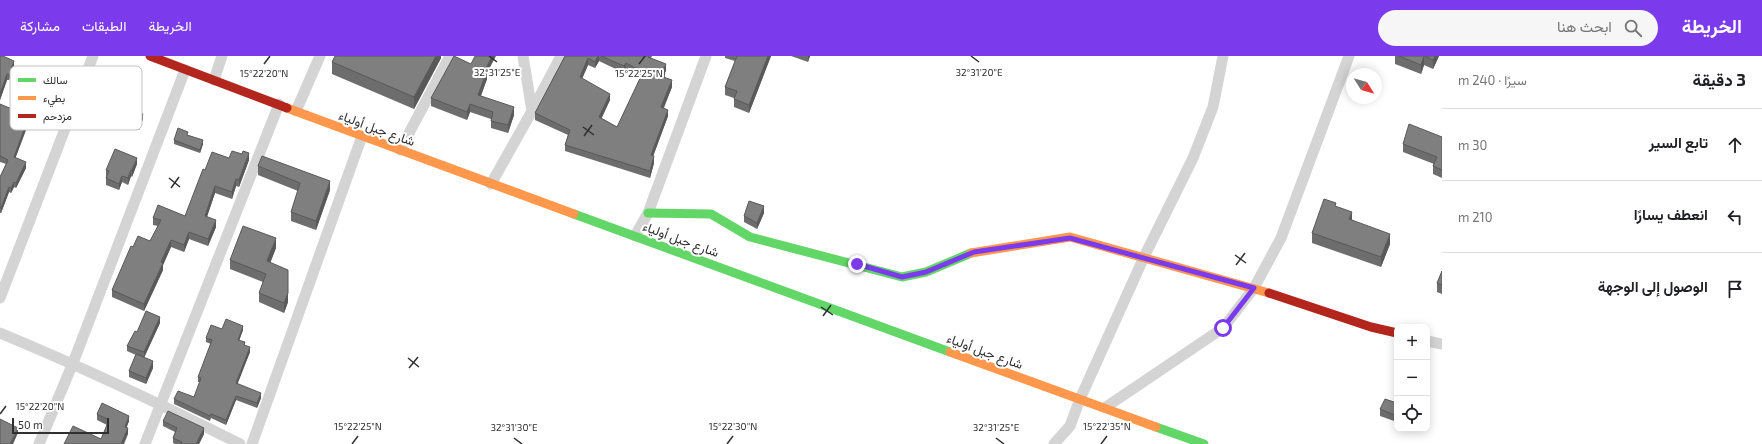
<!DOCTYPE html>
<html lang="ar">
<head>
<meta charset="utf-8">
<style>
  :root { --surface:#fff; --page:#f6f6f6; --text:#202124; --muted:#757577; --line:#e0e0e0; --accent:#7c3aed }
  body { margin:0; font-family:"Exo 2",Vazirmatn,sans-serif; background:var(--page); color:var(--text); direction:rtl }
  .controls { position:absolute; right:12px; bottom:12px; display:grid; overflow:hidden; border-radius:8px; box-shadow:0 2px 10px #0003 }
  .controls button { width:36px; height:36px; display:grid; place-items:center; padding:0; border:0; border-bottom:1px solid var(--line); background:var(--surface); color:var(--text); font:20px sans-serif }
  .compass { position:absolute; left:1346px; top:12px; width:36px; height:36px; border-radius:50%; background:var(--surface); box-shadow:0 2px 10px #0003; rotate:127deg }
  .scale { position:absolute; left:12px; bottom:10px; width:97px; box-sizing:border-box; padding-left:4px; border:2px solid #303030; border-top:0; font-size:11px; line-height:14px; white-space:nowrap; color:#303030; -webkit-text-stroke:3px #fff; paint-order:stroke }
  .stop { position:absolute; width:12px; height:12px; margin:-9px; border:3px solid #7c3aed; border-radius:50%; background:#fff }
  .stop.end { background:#7c3aed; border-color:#fff; box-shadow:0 1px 4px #0008 }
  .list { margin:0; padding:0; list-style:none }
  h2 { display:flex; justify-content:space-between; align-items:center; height:52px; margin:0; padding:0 16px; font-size:17px }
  h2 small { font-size:13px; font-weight:400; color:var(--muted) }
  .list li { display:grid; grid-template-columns:26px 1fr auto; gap:12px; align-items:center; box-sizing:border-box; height:72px; padding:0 16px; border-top:1px solid var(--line) }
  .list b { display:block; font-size:15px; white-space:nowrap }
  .list em { font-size:13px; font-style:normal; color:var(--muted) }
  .icon { flex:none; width:22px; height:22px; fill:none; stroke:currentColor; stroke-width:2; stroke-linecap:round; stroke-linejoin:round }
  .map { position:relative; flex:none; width:1442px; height:388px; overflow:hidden; direction:ltr }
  header { display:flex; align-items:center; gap:24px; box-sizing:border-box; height:56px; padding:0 20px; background:var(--accent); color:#fff }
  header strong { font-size:19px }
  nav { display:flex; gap:22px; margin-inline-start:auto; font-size:14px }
  .search { width:280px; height:36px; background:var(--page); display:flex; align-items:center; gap:10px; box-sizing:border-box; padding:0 14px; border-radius:22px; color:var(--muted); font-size:15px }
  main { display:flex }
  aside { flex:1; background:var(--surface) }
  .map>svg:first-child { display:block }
</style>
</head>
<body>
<header>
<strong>الخريطة</strong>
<div class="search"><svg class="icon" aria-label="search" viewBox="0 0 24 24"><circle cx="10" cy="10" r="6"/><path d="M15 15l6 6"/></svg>ابحث هنا</div>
<nav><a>الخريطة</a><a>الطبقات</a><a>مشاركة</a></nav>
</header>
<main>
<aside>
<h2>3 دقيقة<small>سيرًا · 240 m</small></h2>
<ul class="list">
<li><svg class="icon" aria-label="ahead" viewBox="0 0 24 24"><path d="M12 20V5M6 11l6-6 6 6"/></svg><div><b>تابع السير</b></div><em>30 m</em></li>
<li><svg class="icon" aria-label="left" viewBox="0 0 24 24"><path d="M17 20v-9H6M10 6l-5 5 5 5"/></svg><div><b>انعطف يسارًا</b></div><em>210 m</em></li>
<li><svg class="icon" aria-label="arrive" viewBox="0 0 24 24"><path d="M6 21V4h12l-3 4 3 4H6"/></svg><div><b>الوصول إلى الوجهة</b></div></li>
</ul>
</aside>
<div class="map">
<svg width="1442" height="388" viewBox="0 0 1442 388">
  <rect width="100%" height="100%" fill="#fff"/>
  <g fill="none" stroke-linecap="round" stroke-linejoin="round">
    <g stroke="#d4d4d4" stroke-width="11">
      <polyline points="523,0 532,55"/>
      <polyline points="214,24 222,0"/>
      <polyline points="296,55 320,0"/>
      <polyline points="400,94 450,0"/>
      <polyline points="491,128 532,55 561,0"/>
      <polyline points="635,180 648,157 706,0"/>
      <polyline points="0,242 93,0"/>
      <path d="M 0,277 C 82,311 161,348 240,388"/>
      <polyline points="1427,285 1442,288"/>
      <polyline points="1106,351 1223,272 1254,232 1281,182 1349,0"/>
      <polyline points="39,388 73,307 185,14"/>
      <polyline points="145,388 279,48"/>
      <polyline points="252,388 362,80"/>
      <polyline points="1054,388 1070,370 1080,343 1144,201 1193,102 1213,51 1223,0"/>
    </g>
    <g stroke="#63d668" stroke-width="9">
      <polyline points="648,157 711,158 750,181 902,221 926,216 971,197"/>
      <polyline points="574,158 950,296"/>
      <polyline points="1156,371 1204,388"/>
    </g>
    <g stroke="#ff974d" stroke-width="9">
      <polyline points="287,52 574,158"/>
      <polyline points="971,197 1070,181 1269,237"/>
      <polyline points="950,296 1156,371"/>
    </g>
    <g stroke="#b3261e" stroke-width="9">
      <polyline points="150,0 287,52"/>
      <polyline points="1269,237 1371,271 1397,277"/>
    </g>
  </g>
  <g fill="#6d6d6d" fill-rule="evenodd">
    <polygon points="0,0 14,10 9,24 7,24 0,44"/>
    <polygon points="441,0 441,2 414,53 332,18 332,6"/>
    <path d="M 565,0 L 652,0 L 651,2 L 666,15 L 665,16 L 665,21 L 672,31 L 664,52 L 668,60 L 653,100 L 654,107 L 650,122 L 565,95 L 565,89 L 568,79 L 535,64 L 535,57 ZM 599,5 L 624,17 L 626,13 L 641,21 L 617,71 L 601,62 L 610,44 L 582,22 L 588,9 L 595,12 Z"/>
    <polygon points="725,0 771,0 749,57 734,51 734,42 725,39 725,31 735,5 725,2"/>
    <polygon points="791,0 810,0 808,6"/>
    <polygon points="1395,0 1439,0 1433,13 1424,9 1421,18 1395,8"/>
    <polygon points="487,17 487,23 481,40 514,59 508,77 491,72 491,63 470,56 467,64 431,50 431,42"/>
    <polygon points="33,18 71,37 67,49 59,45 46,72 29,66 15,102 26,112 16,132 14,131 11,137 9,136 1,157 0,157 0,121 6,108 0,106 0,48 19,56"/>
    <polygon points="102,43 96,57 81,51 81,44"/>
    <polygon points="122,52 139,55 139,57 143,63 139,74 102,62 102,56"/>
    <polygon points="188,79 203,88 200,97 174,88 174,84"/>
    <polygon points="1442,81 1442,122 1433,118 1433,110 1434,108 1403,96 1403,88"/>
    <polygon points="229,102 249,104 239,131 236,130 232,143 215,137 207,160 216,171 208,190 189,183 184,196 171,191 163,209 163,214 144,255 112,241 112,234 133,191 150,185 158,170 153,169 153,162 185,160 205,114"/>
    <polygon points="137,108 132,121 131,120 128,129 122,126 119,134 106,129 106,114"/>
    <polygon points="258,110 330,134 316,174 291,165 291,156 298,135 258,119"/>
    <polygon points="1336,151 1352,164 1390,188 1381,211 1312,187 1312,177"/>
    <polygon points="764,157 757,173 744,166 744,160"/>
    <polygon points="276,192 270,207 288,214 288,246 284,257 259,246 259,237 263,226 230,213 230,204"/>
    <polygon points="1442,215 1442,238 1437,236 1437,227"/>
    <polygon points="160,267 144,301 153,312 146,328 129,321 129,315 136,299 127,295 127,290 137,276"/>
    <polygon points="222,273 243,274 239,284 245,289 250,296 237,328 261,342 257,352 236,344 226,369 211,362 210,365 174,348 174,343 194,341 200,326 198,326 198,321 211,288 206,286 206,282"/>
    <polygon points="1397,347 1397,366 1380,360 1380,353"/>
    <polygon points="97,358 129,365 126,372 128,378 101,383 107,369 97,364"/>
    <polygon points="163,365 204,378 199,388 175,388 173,387 173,382 175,376 163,370"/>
  </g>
  <g fill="#595959">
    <polygon points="436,0 441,0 441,2 414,53 414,41"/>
    <polygon points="492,0 496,0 487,17 487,23 478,47 478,39 485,14"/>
    <polygon points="598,0 599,0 599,5 595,12 595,6"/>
    <polygon points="768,0 771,0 749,57 749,49"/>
    <polygon points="808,0 810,0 808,6"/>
    <polygon points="1424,0 1424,9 1421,18 1421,9"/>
    <polygon points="1435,0 1439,0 1433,13 1433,4"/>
    <polygon points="588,2 588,9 580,28 580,21"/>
    <polygon points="14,5 14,10 9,24 9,19"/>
    <polygon points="626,7 626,13 624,17 624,10"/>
    <polygon points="666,8 666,15 662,22 662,16"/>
    <polygon points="7,18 7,24 0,44 0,38"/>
    <polygon points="672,24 672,31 661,57 661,51"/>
    <polygon points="71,32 71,37 67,49 67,43"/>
    <polygon points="102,37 102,43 96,57 96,51"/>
    <polygon points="610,38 610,44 599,68 599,61"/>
    <polygon points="59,40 59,45 46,72 46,66"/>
    <polygon points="470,48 470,56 467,64 467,56"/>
    <polygon points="139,50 139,55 137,61 137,56"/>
    <polygon points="514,51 514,59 508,77 508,69"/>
    <polygon points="668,54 668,60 651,106 651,99"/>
    <polygon points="143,58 143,63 139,74 139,68"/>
    <polygon points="29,60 29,66 14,106 14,101"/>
    <polygon points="203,84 203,88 200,97 200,94"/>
    <polygon points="249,97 249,104 239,131 239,124"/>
    <polygon points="654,100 654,107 650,122 650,115"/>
    <polygon points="137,102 137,108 132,121 132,114"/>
    <polygon points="26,106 26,112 16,132 16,127"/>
    <polygon points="131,114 131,120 128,129 128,122"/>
    <polygon points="122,120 122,126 119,134 119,128"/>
    <polygon points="236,123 236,130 232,143 232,136"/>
    <polygon points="330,125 330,134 316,174 316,165"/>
    <polygon points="14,126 14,131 11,137 11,132"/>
    <polygon points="215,130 215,137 205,167 205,160"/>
    <polygon points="9,131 9,136 1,157 1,152"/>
    <polygon points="764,150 764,157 757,173 757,167"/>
    <polygon points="1352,156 1352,166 1349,163"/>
    <polygon points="216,164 216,171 208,190 208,183"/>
    <polygon points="189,176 189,183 184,196 184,189"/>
    <polygon points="1390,178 1390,188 1381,211 1381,201"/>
    <polygon points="276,182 276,192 267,215 267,205"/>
    <polygon points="171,184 171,191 163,209 163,214 144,255 144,248"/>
    <polygon points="288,237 288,246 284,257 284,247"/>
    <polygon points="160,261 160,267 144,302 144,296"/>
    <polygon points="243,270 243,274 238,288 238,284"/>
    <polygon points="250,291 250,296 236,332 236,327"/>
    <polygon points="153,305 153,312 146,328 146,322"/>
    <polygon points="261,337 261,342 257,352 257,347"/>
    <polygon points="236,340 236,344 226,369 226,364"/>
    <polygon points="129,360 129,365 125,376 125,371"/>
    <polygon points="18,372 18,377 13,388 10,388"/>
    <polygon points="128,372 128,378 124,388 121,388"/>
    <polygon points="204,372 204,378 199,388 196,388"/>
  </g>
  <g fill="#7f7f7f" stroke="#595959">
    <polygon points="0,0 3,0 14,5 9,19 7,18 0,38"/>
    <polygon points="335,0 436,0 414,41 332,6"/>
    <polygon points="454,0 471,8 475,0 492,0 485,14 487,15 478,39 514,51 508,69 491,65 493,56 470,48 467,56 431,42"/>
    <polygon points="565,0 598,0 595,6 588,2 580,21 610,38 599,61 617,71 643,16 626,7 624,10 601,0 649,0 648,1 666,8 662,16 665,17 663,21 672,24 661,51 668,54 651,99 654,100 650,115 565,89 570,74 535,57"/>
    <polygon points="737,0 768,0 749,49 734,43 737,35 725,31"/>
    <polygon points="1399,0 1424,0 1421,9"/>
    <polygon points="1425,0 1435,0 1433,4"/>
    <polygon points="33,18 71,32 67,43 59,40 46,66 29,60 14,101 26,106 16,127 14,126 11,132 9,131 1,152 0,151 0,121 8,104 0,100 0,48 19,56"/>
    <polygon points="125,45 139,50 137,56 143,58 139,68 102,56 106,46 122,52"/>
    <polygon points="1409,68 1442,81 1442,114 1433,110 1437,101 1403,88"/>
    <polygon points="178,72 188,76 187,79 203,84 200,94 174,84"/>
    <polygon points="115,93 137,102 132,114 131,114 128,122 122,120 119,128 106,122 109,115 106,114"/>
    <polygon points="232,95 242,98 243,95 249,97 239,124 236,123 232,136 215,130 205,160 216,164 208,183 189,176 184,189 171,184 161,206 163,207 144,248 112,234 131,190 133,191 138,180 150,185 161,164 153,162 158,149 185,160 203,113 205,114 212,96 229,102"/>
    <polygon points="262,100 330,125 316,165 291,156 300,127 258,110"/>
    <polygon points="1324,143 1336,147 1335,150 1352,156 1349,163 1390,178 1381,201 1312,177"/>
    <polygon points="749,145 764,150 757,167 744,160"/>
    <polygon points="243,170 276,182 267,205 288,214 288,237 284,247 259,237 266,218 230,204"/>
    <polygon points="1442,215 1442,229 1437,227"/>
    <polygon points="146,255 160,261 144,296 127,290 135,275 137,276"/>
    <polygon points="226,263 243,270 238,284 245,286 244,289 250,291 236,327 261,337 257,347 236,340 226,364 211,358 210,360 174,343 178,335 194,341 201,322 198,321 212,284 206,282 211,269 222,273"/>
    <polygon points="136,298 153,305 146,322 129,315"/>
    <polygon points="1385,343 1397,347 1397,360 1380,353"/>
    <polygon points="102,347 129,360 125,371 128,372 121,388 64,388 73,370 101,383 109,364 97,358"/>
    <polygon points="168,355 204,372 196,388 181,388 182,386 173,382 177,372 163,365"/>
    <polygon points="0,363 18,372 10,388 0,388"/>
  </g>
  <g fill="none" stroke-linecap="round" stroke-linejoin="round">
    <polyline stroke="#7c3aed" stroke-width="5" points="857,208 902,221 926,216 974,196 1070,182 1254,232 1223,272"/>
  </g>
  <path fill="none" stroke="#303030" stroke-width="1.5" d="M 489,0 L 497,6M 971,0 L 979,6M 264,8 L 270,0M 639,8 L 645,0M 583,71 L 594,79M 584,80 L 592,69M 169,122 L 180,131M 171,132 L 179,121M 1235,199 L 1246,207M 1236,209 L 1245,197M 821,251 L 833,259M 823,260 L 831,249M 408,302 L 419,311M 409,312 L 418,301M 0,358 L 6,350M 514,382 L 522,388M 996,382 L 1004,388M 352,388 L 358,380M 727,388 L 733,380M 1101,388 L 1107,380"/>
  <g text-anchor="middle" stroke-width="4" stroke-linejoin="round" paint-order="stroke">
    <g font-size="13" fill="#303030" stroke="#fff">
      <text transform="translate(377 72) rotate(20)" y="5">شارع جبل أولياء</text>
      <text transform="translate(681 183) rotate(20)" y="5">شارع جبل أولياء</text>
      <text transform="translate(985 295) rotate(20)" y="5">شارع جبل أولياء</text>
    </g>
  </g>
  <rect x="10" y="10" width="132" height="64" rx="6" fill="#fff" stroke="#c1c1c1" stroke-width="1"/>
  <rect x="18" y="22" width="18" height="4" fill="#63d668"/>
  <rect x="18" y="40" width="18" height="4" fill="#ff974d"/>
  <rect x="18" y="58" width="18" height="4" fill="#b3261e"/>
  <g font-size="11" fill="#303030">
    <text x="43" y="28">سالك</text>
    <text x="43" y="46">بطيء</text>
    <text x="43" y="64">مزدحم</text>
  </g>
  <g font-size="10" text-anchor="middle" fill="#303030" stroke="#fff" stroke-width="4" stroke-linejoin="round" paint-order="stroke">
    <text x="497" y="20">32°31'25"E</text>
    <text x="979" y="20">32°31'20"E</text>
    <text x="264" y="21">15°22'20"N</text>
    <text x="639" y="21">15°22'25"N</text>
    <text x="40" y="354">15°22'20"N</text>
    <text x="358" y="374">15°22'25"N</text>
    <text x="733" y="374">15°22'30"N</text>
    <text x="1107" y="374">15°22'35"N</text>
    <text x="514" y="375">32°31'30"E</text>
    <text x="996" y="375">32°31'25"E</text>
  </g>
</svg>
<div class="controls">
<button>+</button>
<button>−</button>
<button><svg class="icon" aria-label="locate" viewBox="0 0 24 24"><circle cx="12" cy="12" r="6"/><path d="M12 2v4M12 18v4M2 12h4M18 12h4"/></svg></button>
</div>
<svg class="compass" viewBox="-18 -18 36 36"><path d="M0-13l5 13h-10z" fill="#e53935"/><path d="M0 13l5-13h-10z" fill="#757577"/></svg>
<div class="scale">50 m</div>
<div class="stop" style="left:1223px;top:272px"></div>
<div class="stop end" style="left:857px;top:208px"></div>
</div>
</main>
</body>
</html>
